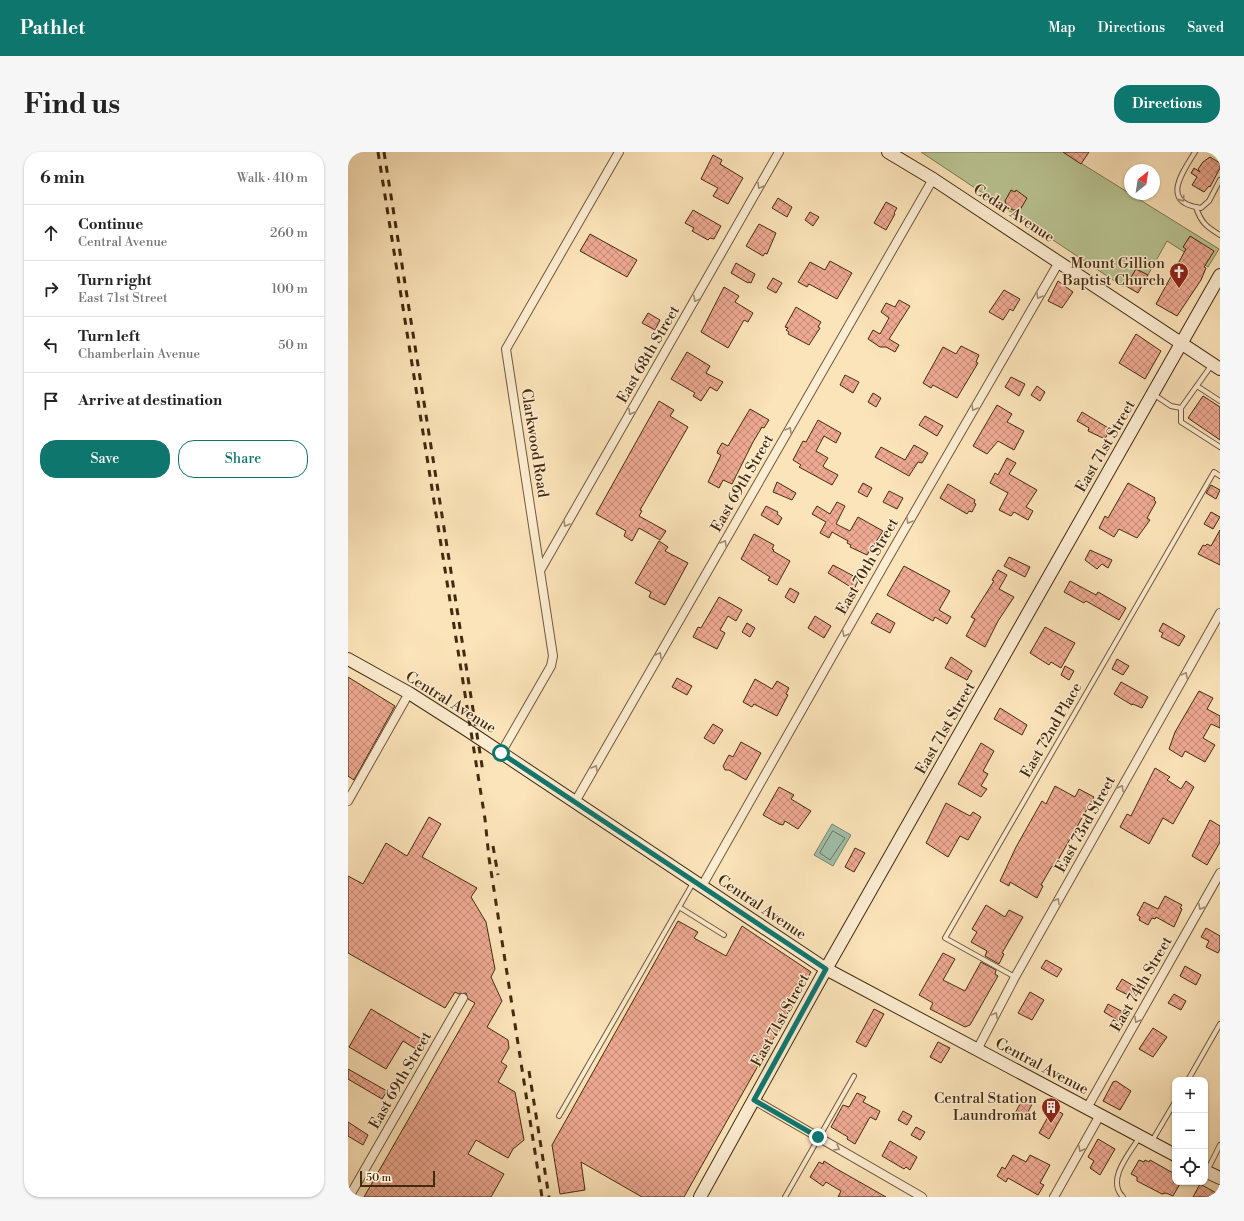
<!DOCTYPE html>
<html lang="en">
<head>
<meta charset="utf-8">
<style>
  :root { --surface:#fff; --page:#f6f6f6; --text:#222; --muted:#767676; --line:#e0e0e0; --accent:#0f766e }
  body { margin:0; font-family:"Libre Bodoni",serif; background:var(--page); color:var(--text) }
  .controls { position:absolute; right:12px; bottom:12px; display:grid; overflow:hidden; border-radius:8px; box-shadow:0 1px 3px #0004 }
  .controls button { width:36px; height:36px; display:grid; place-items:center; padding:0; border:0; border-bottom:1px solid var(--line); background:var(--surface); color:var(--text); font:20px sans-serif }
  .compass { position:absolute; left:776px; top:12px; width:36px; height:36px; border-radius:50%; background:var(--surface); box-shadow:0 1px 3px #0004; rotate:30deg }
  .scale { position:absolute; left:12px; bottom:10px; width:75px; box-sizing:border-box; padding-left:4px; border:2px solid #442b0f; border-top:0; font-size:11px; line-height:14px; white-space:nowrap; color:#442b0f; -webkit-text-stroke:3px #fdedd2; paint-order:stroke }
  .stop { position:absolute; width:12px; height:12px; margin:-9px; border:3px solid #0f766e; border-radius:50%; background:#fff }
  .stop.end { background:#0f766e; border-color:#fff; box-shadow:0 1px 4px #0008 }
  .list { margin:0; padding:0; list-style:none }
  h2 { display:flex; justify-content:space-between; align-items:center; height:52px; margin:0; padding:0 16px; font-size:17px }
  h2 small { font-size:13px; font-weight:400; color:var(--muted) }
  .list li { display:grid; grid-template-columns:26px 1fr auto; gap:12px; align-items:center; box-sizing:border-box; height:56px; padding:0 16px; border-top:1px solid var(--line) }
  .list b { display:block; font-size:15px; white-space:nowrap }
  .list p { margin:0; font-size:13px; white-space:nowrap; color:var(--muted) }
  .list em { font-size:13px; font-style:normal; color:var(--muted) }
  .actions { display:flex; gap:8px; padding:12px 16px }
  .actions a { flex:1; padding:9px 0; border:1px solid var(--accent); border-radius:16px; text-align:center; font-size:14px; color:var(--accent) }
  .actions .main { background:var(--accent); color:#fff }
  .icon { flex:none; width:22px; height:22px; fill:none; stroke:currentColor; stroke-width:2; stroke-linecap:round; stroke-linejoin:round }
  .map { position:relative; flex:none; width:872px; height:1045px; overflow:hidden; border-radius:16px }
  header { display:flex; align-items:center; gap:24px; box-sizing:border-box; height:56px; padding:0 20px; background:var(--accent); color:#fff }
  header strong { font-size:19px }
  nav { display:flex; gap:22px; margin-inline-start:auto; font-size:14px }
  .intro { display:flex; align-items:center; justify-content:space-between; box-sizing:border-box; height:96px; padding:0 24px }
  h1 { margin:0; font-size:28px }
  .button { padding:10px 18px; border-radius:16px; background:var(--accent); color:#fff; font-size:14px; font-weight:700 }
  main { display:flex; gap:24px; padding:0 24px }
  aside { flex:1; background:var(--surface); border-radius:16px; box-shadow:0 1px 3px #0004 }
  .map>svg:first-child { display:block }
</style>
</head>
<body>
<header>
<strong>Pathlet</strong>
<nav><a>Map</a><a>Directions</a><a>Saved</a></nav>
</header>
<div class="intro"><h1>Find us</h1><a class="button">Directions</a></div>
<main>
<aside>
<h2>6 min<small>Walk · 410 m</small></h2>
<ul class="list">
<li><svg class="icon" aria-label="ahead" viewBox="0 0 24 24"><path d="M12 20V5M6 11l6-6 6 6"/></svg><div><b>Continue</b><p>Central Avenue</p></div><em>260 m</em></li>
<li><svg class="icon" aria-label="right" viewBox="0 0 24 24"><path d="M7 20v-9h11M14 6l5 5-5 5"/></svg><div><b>Turn right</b><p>East 71st Street</p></div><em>100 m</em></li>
<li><svg class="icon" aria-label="left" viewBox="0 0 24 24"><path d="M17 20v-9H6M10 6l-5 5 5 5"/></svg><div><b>Turn left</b><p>Chamberlain Avenue</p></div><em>50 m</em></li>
<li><svg class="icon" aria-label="arrive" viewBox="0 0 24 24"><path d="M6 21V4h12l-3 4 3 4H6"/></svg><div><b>Arrive at destination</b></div></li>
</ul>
<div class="actions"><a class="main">Save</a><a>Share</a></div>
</aside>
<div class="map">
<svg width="872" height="1045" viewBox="0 0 872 1045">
  <defs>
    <pattern id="building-cross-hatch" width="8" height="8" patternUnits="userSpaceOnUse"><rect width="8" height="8" fill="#eea992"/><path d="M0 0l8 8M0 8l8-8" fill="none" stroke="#c28a76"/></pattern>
  </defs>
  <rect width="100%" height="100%" fill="#fce4ba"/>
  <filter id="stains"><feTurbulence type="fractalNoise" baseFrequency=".005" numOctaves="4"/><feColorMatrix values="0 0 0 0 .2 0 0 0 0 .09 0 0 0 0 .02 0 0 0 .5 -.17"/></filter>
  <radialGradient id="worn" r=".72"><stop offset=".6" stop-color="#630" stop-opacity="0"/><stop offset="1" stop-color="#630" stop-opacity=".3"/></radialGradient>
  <polygon fill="#bac594" stroke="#7f7852" points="573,0 715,0 871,97 860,115 819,89 800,123 788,117 778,134 774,134"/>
  <polygon fill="#a0bfaa" stroke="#7b846c" points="484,672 503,683 485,714 466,703"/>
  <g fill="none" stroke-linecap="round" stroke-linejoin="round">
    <polygon stroke="#72755c" stroke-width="1" points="485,679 497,686 482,708 472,701"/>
  </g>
  <g fill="url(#building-cross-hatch)" stroke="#442b0f">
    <polygon points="715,0 741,0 733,12"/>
    <polygon points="365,3 374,8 372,12 395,26 380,52 365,44 370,36 353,27"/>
    <polygon points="862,5 872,11 872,16 862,35 861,34 856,40 844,33 849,25 843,21 846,16 852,20 850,17 855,10"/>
    <polygon points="663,38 667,40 668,38 679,46 672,58 665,58 659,55 657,49"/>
    <polygon points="430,46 444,55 439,65 424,56"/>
    <polygon points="538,50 549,56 546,61 547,62 538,78 526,71"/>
    <polygon points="345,58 373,74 366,87 362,86 360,88 344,79 346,76 337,71"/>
    <polygon points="462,60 471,65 465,74 457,68"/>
    <polygon points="411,72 428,81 419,102 417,101 415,104 398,94"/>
    <polygon points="242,82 289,108 279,125 232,99"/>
    <polygon points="842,84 866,99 856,115 858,116 853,128 829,164 808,152 838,97 835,95"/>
    <polygon points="482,109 504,121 489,147 461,132 459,135 450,130 462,110 477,118"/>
    <polygon points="388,111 407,122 403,131 400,130 400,131 383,121"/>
    <polygon points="788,117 800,123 790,141 778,134"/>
    <polygon points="425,126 434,131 428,141 419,136"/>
    <polygon points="710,129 725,140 714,156 700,149"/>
    <polygon points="376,135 391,144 387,150 405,161 400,170 396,168 380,196 353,180"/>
    <polygon points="656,138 672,147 665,159 662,157 655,168 641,160"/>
    <polygon points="551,148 562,154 541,187 551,193 547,200 538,195 532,195 520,187 525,178 532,182 541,166 533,160 538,151 547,155"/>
    <polygon points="448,155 473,170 470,175 472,176 461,193 440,182 441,180 438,178 440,176 437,175"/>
    <polygon points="300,161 312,168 307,178 294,171"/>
    <polygon points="788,182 813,199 797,227 771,211"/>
    <polygon points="613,194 631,203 628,210 630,211 609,246 585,233 583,236 575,231 595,195 608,202"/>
    <polygon points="339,200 362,214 358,221 375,230 369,239 362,235 353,249 345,244 347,241 323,227"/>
    <polygon points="497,223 511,230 505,241 492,233"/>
    <polygon points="663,225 677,232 671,244 657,235"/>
    <polygon points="689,234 697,240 692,249 683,243"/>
    <polygon points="525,241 533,246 528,255 520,250"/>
    <polygon points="855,244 872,255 872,288 840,266"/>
    <polygon points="311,249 326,258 322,264 340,275 292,358 294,359 291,364 318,379 312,388 291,376 284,389 276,384 278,379 248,362"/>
    <polygon points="649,253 664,262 659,270 676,279 666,298 650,289 639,302 625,294"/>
    <polygon points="402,257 421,268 416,276 414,275 405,290 384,332 375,328 371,336 360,330 373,303 369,301 370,298 374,291 380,294"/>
    <polygon points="734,260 762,277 757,287 740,279 741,276 729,269"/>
    <polygon points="577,264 595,274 589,284 571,273"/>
    <polygon points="470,268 493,281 488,291 476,284 468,299 480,306 475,314 477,316 490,323 484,333 451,315 453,313 445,308 455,289 458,290"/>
    <polygon points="566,293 580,301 574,311 570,310 561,324 527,305 533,295 557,308"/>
    <polygon points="659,306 668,311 661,322 689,338 678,355 685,359 680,368 666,360 663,364 651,358 660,341 642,331 647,321 650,323"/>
    <polygon points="429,330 448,341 444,348 425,340"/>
    <polygon points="515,331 524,336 519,345 510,340"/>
    <polygon points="780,331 807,346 806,348 808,350 799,366 802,368 789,386 771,377 766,385 751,376 757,364 760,366"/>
    <polygon points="600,332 627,348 626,351 628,352 624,360 621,359 619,362 592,346"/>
    <polygon points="863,333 872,338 868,347 858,341"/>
    <polygon points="541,339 555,346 549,357 535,350"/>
    <polygon points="489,350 497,354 488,372 502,379 510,365 535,379 519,403 502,395 503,393 499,391 500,389 484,380 481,386 472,381 478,370 464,362 469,354 482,362"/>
    <polygon points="418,354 430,360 429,362 434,366 430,373 413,363"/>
    <polygon points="863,360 872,365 865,377 856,372"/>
    <polygon points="872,378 872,413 850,402 855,393 857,394 859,392 863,394"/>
    <polygon points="406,382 426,393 424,397 426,398 425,399 442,409 429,433 420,428 422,425 393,407"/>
    <polygon points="311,389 320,395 317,399 340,411 317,453 301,445 303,440 287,431"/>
    <polygon points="742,398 764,408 760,416 754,412 749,417 737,408"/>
    <polygon points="661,405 682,415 677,425 656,414"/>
    <polygon points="485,413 511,427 506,437 480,421"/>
    <polygon points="556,414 602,439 591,458 603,465 599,472 587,465 585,469 539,443"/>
    <polygon points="650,418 659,423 651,437 666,445 650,469 637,495 618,484 627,467 623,465 646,429 644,428"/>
    <polygon points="722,429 748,443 750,440 778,456 771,468 738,449 736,451 716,440"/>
    <polygon points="442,436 451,441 446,451 437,445"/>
    <polygon points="371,445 394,458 388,469 380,464 372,478 377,481 369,497 345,485 350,475 353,476"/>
    <polygon points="529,461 547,471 542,481 523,471"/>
    <polygon points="467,464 483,474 476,486 460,476"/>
    <polygon points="399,471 407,476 402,485 394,480"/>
    <polygon points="815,471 837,484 831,494 813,485 815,481 811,479"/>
    <polygon points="697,475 727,491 713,516 703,510 701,513 682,501"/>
    <polygon points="603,505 624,519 619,528 597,516"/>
    <polygon points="769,507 781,514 775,523 764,517"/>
    <polygon points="717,514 726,519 721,528 713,523"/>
    <polygon points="0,525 47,554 6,628 0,624"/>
    <polygon points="329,526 344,534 339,543 324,535"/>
    <polygon points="407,527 424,537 429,529 441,536 438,542 440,543 429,564 406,552 404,555 395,550"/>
    <polygon points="773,530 800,545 794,556 785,552 784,553 766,542"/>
    <polygon points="851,539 865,546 859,557 872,564 872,576 863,572 855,586 867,593 857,610 837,599 834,605 821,597 827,580"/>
    <polygon points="652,556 679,573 674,583 646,567"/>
    <polygon points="365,572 375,578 366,592 356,586"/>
    <polygon points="393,590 413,601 398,628 381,618 377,618 375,614 381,603 385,605"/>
    <polygon points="633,591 646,599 635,619 640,622 633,634 639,637 633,645 610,632"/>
    <polygon points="807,616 822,625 819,628 833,637 838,629 846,635 825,672 815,666 801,692 772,675 779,662 783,664"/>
    <polygon points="707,634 727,645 731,637 746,645 706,715 704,714 693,733 695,734 689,746 662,730 661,734 652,729 668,695 694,649 698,652"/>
    <polygon points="431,635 446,643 443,647 463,659 450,677 437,669 435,673 431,672 415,663"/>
    <polygon points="598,651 622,664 625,660 633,665 620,688 612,684 600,705 578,691"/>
    <polygon points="81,665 93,672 74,705 129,736 123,745 138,770 147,817 143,825 154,849 139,875 160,888 161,896 153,910 159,914 150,930 167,940 176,988 165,997 160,1006 128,988 120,1002 156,1022 143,1045 16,1045 127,851 120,847 118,841 111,842 107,840 97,856 0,801 0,724 15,732 38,691 59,704"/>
    <polygon points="862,668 872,674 872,690 859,713 844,704"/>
    <polygon points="507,696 517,701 506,720 497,715"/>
    <polygon points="817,744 834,753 832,756 834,757 826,775 808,765 807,767 804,766 800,773 791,768 792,765 789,763 796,750 810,757"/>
    <polygon points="638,753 657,765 661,758 675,765 654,801 656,802 651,812 637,804 639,799 623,790 629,780 624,777"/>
    <polygon points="330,769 350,780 346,786 378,804 394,774 463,820 336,1045 294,1045 233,1010 237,1038 212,1042 204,993"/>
    <polygon points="858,776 872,784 872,797 870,801 858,795 861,789 853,785"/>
    <polygon points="595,801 607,807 595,828 617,839 633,810 648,818 647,822 650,824 622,873 617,875 582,857 585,851 571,843"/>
    <polygon points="698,808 714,817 709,825 693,816"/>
    <polygon points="837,814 853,823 848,833 832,824"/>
    <polygon points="774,827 789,836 784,845 768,837"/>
    <polygon points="682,840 696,848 684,868 670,861"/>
    <polygon points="826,842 838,849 833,858 820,851"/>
    <polygon points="760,852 775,860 771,869 756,860"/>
    <polygon points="23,857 77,889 71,899 55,889 38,917 1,895"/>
    <polygon points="526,857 536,862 518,895 508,890"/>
    <polygon points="805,876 819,885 805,905 791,897"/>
    <polygon points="590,890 602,896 593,911 582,905"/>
    <polygon points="0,917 39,939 34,947 0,927"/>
    <polygon points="768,929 783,939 772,958 755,949 765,930"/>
    <polygon points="509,941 518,945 515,950 532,959 528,968 522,965 507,992 499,987 500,985 483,975 495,953 501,955"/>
    <polygon points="676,945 685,950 676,968 666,963"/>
    <polygon points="705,956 715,962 701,987 691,981"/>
    <polygon points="555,959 564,964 559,973 550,968"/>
    <polygon points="0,970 20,983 15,993 0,984"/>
    <polygon points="568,975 577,980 572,988 563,983"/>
    <polygon points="750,987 767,997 752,1023 742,1016 746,1009 740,1005"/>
    <polygon points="542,989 569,1005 562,1018 558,1015 556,1017 534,1004"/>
    <polygon points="665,1003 678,1010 682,1003 702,1013 692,1031 696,1033 690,1043 660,1026 658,1030 649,1024 654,1015 657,1017"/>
    <polygon points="791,1008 796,1010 797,1008 801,1010 802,1008 825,1021 827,1030 833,1030 825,1044 818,1041 814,1042 789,1029 789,1025 783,1022"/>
    <polygon points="476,1009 487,1016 538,1045 490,1045 493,1039 478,1030 475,1034 462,1025 471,1010 475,1012"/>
    <polygon points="852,1032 872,1043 872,1045 845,1045"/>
  </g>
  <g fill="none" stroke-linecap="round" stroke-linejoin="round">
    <defs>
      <g id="lane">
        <path d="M 847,0 C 834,21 812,51 853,56 L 861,49 L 872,28"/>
        <path d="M 848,55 C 853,71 859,75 872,83"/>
        <polyline points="863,214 833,256 833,270 872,295"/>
        <polyline points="849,234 872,249"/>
        <polyline points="805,242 823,254 833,256"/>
        <polyline points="331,755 376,783"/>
        <polyline points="667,825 597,786 866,320 872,324"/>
        <polyline points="840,928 872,872"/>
        <polyline points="211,964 345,731"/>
        <polyline points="804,989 827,950"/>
        <polyline points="859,1019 872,993"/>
        <polyline points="437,1045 506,924"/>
        <path d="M 775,1045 C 758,1028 781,1002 791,986"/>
      </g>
      <g id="street">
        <polyline points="193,417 431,0"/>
        <polyline points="153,601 203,514 205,504 158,197 271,0"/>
        <polyline points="0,649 61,541"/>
        <polyline points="227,650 585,27"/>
        <polyline points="354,734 536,413 711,110"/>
        <polyline points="629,898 667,825 872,461"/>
        <polyline points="406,948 574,1045"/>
        <polyline points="739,956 872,721"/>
        <polyline points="1,1045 115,846"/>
        <polyline points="706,1045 752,963"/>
      </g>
      <g id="secondary">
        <polyline points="540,0 585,27 872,217"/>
        <polyline points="0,507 61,541 119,578 478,817 827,1003"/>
        <polyline points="857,1019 872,1026"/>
        <polyline points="352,1045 478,817 872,123"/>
      </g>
    </defs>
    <use href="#lane" stroke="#72593a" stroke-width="6"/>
    <use href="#street" stroke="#72593a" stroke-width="10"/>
    <use href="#secondary" stroke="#442b0f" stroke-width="14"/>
    <use href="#lane" stroke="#fdedd2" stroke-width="4"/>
    <use href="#street" stroke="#fdedd2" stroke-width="8"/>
    <use href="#secondary" stroke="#fdedd2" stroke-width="12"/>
    <g stroke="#442b0f" stroke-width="3" stroke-dasharray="7 7" stroke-linecap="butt">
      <polyline points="30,0 137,667 141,706 194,1045"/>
      <polyline points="36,0 135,620"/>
      <polyline points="145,694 150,723"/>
      <polyline points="181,919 201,1045"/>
    </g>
  </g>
  <defs><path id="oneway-chevron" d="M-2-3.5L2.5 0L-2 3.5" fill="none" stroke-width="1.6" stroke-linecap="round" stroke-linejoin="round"/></defs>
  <g stroke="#a08c70">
    <use href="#oneway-chevron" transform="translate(412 34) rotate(120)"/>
    <use href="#oneway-chevron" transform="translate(834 47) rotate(55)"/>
    <use href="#oneway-chevron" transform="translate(691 144) rotate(120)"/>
    <use href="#oneway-chevron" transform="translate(348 147) rotate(120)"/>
    <use href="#oneway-chevron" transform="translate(626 256) rotate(120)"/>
    <use href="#oneway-chevron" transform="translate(283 260) rotate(120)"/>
    <use href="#oneway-chevron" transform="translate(441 278) rotate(-60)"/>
    <use href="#oneway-chevron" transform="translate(561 369) rotate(120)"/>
    <use href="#oneway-chevron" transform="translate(218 372) rotate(120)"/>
    <use href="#oneway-chevron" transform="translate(376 391) rotate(-60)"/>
    <use href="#oneway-chevron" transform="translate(497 482) rotate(119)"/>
    <use href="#oneway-chevron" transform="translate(311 503) rotate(-60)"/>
    <use href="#oneway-chevron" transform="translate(837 523) rotate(-61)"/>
    <use href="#oneway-chevron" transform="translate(247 616) rotate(-60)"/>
    <use href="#oneway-chevron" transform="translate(773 636) rotate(-61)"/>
    <use href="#oneway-chevron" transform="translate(709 749) rotate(-61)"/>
    <use href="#oneway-chevron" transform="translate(853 755) rotate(120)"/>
    <use href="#oneway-chevron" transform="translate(647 863) rotate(-62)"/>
    <use href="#oneway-chevron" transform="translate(789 868) rotate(120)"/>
    <use href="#oneway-chevron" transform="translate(489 996) rotate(30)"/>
    <use href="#oneway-chevron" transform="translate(733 997) rotate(119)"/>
  </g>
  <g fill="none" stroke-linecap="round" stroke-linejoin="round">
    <polyline stroke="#0f766e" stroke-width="5" points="153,601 478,817 406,948 470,985"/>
  </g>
  <defs>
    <symbol id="church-pin" viewBox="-11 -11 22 30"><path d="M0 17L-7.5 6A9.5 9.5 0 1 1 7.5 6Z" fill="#8f2418" stroke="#fdedd2"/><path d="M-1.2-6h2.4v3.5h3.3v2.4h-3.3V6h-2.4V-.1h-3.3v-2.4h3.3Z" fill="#fff"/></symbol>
    <symbol id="building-pin" viewBox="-11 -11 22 30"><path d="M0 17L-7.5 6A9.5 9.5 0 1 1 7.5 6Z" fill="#8f2418" stroke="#fdedd2"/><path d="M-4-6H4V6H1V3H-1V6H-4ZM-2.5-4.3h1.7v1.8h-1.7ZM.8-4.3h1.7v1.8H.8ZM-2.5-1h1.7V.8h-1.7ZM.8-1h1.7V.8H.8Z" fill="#fff"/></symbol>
  </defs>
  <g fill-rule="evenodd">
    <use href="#church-pin" x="820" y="109" width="22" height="30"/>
    <use href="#building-pin" x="692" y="944" width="22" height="30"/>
  </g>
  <g text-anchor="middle" stroke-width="3" stroke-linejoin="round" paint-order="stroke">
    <g font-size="15" fill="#442b0f" stroke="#fdedd2">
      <text transform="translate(666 61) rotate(33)" y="5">Cedar Avenue</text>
      <text transform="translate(300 202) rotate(-60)" y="5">East 68th Street</text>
      <text transform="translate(187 291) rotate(81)" y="5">Clarkwood Road</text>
      <text transform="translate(757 294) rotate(-60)" y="5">East 71st Street</text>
      <text transform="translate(394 331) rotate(-60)" y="5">East 69th Street</text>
      <text transform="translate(519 414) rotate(-60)" y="5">East 70th Street</text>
      <text transform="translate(103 550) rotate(32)" y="5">Central Avenue</text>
      <text transform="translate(597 576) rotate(-60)" y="5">East 71st Street</text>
      <text transform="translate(703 578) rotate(-60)" y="5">East 72nd Place</text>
      <text transform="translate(737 672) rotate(-61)" y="5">East 73rd Street</text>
      <text transform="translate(414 755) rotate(34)" y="5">Central Avenue</text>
      <text transform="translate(793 832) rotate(-60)" y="5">East 74th Street</text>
      <text transform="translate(432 868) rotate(-61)" y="5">East 71st Street</text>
      <text transform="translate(694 914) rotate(28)" y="5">Central Avenue</text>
      <text transform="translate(52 928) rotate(-60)" y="5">East 69th Street</text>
    </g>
    <g font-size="15" fill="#442b0f" stroke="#fdedd2" text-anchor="end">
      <text x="817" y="116">Mount Gillion<tspan x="817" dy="17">Baptist Church</tspan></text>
      <text x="689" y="951">Central Station<tspan x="689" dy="17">Laundromat</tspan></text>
    </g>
  </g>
  <rect width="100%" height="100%" filter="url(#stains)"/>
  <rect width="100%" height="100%" fill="url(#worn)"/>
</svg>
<div class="controls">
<button>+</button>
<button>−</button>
<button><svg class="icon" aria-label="locate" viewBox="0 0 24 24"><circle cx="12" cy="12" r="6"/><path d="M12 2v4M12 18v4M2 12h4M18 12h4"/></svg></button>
</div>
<svg class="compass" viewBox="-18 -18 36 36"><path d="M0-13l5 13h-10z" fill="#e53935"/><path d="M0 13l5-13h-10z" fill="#767676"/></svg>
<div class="scale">50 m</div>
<div class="stop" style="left:153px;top:601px"></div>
<div class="stop end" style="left:470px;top:985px"></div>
</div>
</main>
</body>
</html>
